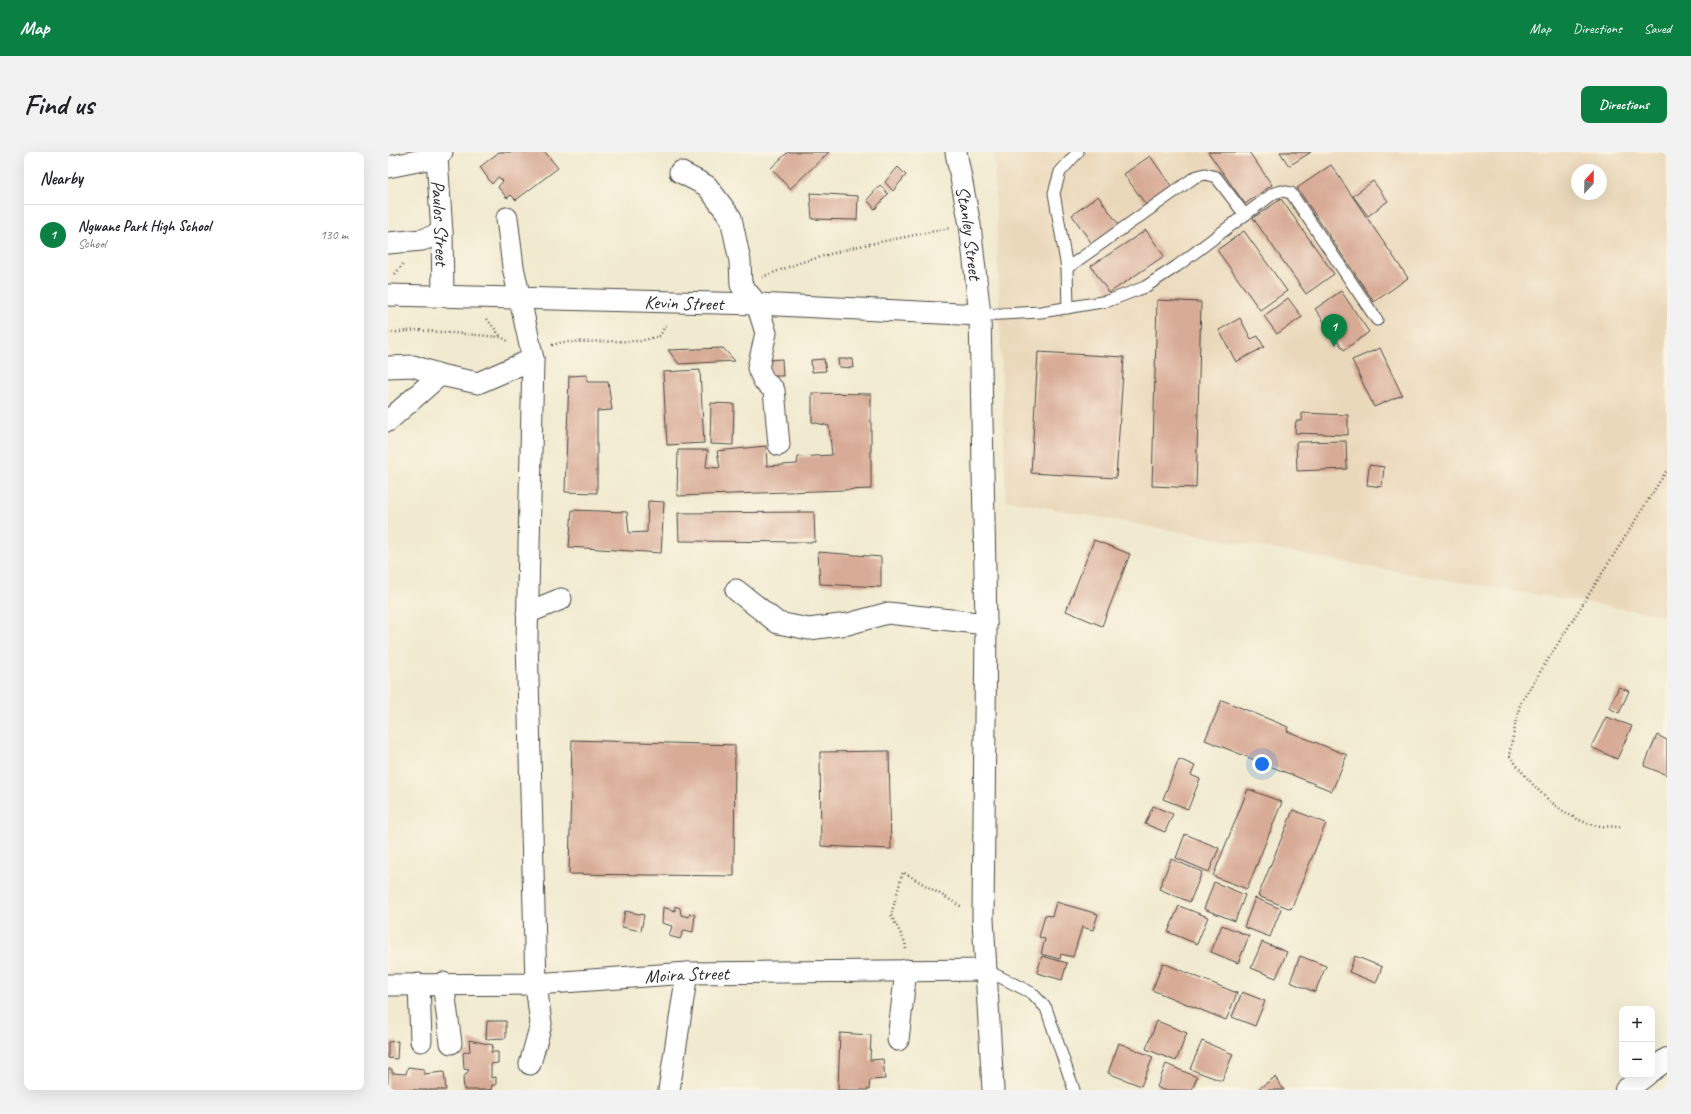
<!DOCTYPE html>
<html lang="en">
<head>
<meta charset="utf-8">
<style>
  :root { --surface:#fff; --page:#f2f2f2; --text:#202124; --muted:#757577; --line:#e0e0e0; --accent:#0b8043 }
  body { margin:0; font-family:Caveat,sans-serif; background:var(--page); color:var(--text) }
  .controls { position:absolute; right:12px; bottom:12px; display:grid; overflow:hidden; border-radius:8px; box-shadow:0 4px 16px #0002 }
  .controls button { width:36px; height:36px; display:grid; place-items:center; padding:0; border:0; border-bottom:1px solid var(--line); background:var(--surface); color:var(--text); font:20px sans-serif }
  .compass { position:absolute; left:1183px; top:12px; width:36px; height:36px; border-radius:50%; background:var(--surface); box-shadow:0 4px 16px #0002; rotate:22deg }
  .you { position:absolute; left:874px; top:612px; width:14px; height:14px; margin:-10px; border:3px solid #fff; border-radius:50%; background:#1a73e8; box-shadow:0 0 0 6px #1a73e833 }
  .badge { display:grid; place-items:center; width:26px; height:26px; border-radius:50%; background:var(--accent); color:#fff; font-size:13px; font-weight:700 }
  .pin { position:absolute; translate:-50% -33px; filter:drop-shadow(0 1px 2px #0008) }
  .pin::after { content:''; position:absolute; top:21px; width:14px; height:12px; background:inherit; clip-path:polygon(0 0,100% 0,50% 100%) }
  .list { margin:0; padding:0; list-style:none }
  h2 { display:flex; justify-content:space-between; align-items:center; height:52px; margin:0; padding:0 16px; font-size:17px }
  h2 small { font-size:13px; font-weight:400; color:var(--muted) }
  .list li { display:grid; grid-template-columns:26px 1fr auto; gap:12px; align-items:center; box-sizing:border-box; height:60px; padding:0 16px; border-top:1px solid var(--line) }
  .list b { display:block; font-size:15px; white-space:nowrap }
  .list p { margin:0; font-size:13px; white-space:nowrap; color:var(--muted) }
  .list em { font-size:13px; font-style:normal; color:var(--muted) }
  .map { position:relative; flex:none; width:1279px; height:938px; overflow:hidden; border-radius:8px }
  header { display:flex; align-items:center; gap:24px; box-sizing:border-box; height:56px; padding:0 20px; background:var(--accent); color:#fff }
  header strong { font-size:19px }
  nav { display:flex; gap:22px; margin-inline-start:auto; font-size:14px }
  .intro { display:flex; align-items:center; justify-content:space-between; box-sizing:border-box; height:96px; padding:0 24px }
  h1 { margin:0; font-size:28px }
  .button { padding:10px 18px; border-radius:8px; background:var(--accent); color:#fff; font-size:14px; font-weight:700 }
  main { display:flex; gap:24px; padding:0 24px }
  aside { flex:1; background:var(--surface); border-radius:8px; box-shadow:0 4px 16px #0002 }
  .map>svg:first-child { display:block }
</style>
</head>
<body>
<header>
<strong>Map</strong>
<nav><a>Map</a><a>Directions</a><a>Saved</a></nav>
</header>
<div class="intro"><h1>Find us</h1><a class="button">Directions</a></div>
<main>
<aside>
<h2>Nearby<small></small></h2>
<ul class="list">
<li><span class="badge">1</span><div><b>Ngwane Park High School</b><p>School</p></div><em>130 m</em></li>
</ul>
</aside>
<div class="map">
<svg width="1279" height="938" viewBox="0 0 1279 938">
  <rect width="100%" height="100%" fill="#fcf5e5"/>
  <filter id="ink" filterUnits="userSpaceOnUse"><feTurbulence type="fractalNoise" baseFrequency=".025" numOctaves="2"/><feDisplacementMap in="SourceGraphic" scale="8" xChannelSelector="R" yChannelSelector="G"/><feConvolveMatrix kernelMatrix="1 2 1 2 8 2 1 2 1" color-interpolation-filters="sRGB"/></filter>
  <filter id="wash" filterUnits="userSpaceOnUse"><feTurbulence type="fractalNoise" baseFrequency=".012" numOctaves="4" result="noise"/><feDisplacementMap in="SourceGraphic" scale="16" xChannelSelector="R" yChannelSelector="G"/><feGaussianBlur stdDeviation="0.9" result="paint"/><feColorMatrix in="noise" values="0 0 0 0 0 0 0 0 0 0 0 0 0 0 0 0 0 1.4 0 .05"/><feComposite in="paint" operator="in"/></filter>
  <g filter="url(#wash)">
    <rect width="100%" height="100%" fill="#f1ead0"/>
    <path fill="#ead8ba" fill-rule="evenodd" d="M 606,0 L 1279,0 L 1279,464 L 993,417 L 618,348 ZM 1189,18 L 1213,18 L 1213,42 L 1189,42 Z"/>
    <g id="blocks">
      <g fill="#d8ab96">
        <polygon points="111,0 157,0 170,16 128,48 123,43 119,46 110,35 115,29 110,25 104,32 92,15"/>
        <polygon points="400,0 441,0 402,37 383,16"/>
        <polygon points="820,0 861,0 884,33 857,52"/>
        <polygon points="892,0 923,0 901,14"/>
        <polygon points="762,4 784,35 758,53 736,22"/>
        <polygon points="943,13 1020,126 986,150 909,36"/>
        <polygon points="510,15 518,23 505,39 497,30"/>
        <polygon points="985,29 1000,49 980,64 965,44"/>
        <polygon points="492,33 500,42 487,57 479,48"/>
        <polygon points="422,41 470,44 469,68 424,67"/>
        <polygon points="710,44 731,73 704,92 684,63"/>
        <polygon points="893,47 946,122 918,142 865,66"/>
        <polygon points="758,78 776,104 721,141 703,114"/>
        <polygon points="856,79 899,139 872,158 829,98"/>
        <polygon points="953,139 981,180 956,198 927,157"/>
        <polygon points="900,146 914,165 889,182 876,164"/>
        <polygon points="769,148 813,150 808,336 764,334"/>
        <polygon points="852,166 863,187 870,184 876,195 848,210 831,178"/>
        <polygon points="335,196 347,209 291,212 280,198"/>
        <polygon points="992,196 1014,243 986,255 964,208"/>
        <polygon points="650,200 736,205 728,326 643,321"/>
        <polygon points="394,207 395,224 382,224 380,208"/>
        <polygon points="436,207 438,219 424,220 423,208"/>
        <polygon points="450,207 465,207 466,216 451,215"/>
        <polygon points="312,218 316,291 279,293 275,220"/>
        <polygon points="199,223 199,230 220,230 224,258 209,259 209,341 177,340 181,224"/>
        <polygon points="424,241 483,242 483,337 289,344 290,298 320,298 318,315 332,316 329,299 378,294 379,314 409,312 410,305 444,303 441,274 424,270"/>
        <polygon points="323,251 346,252 345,293 322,292"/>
        <polygon points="914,261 960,263 960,283 907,281 908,269 914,269"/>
        <polygon points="958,289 959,317 909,319 908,290"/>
        <polygon points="981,313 996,315 994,335 979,333"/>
        <polygon points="260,349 276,350 273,401 181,395 184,358 239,360 241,381 259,380"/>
        <polygon points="426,360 427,390 291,389 290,361"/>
        <polygon points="706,388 742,402 714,474 678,459"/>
        <polygon points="430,400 493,405 493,435 432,432"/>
        <polygon points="1231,535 1241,539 1231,561 1221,556"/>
        <polygon points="834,548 900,575 899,579 959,603 944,639 817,588"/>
        <polygon points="1218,565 1244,574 1229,607 1203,595"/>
        <polygon points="1269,583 1279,588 1279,623 1256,614"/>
        <polygon points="184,588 347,593 346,724 181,722"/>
        <polygon points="501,599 503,697 433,694 432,600"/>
        <polygon points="791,607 807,614 803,623 812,627 800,657 775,647"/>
        <polygon points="860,637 894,650 859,737 825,724"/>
        <polygon points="765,654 785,662 777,680 757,672"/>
        <polygon points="905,658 938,671 903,757 870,744"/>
        <polygon points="797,682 831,696 821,720 788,706"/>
        <polygon points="783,707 814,720 802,750 771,737"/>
        <polygon points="826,730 857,743 847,769 816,757"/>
        <polygon points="867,746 893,757 882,785 856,775"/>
        <polygon points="668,750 710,762 705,778 694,775 685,805 673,802 672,807 653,802 657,787 651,785 657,763 664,764"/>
        <polygon points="287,754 292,756 293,763 301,765 302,761 307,763 305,780 296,778 292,787 281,784 284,774 274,771 275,755 287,759"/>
        <polygon points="791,754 820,765 809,792 780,780"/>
        <polygon points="237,759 256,763 253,779 234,775"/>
        <polygon points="834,773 861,784 850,811 823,800"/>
        <polygon points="874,790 899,800 888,826 863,816"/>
        <polygon points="654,804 679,811 674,828 649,821"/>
        <polygon points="912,804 938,814 927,840 902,830"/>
        <polygon points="967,804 994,815 988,831 961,820"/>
        <polygon points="775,811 849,841 838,868 764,838"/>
        <polygon points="854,840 877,849 867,874 844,865"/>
        <polygon points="99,869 118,869 118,886 98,887"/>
        <polygon points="769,869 799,881 788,909 758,897"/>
        <polygon points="452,881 483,883 482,908 495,907 497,927 482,928 481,938 450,938"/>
        <polygon points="81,888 105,893 103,900 110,900 110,911 103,912 103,926 108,925 108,933 104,933 103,938 76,938 75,926 81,918 76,917 75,901 82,899"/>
        <polygon points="10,889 9,907 0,906 0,890"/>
        <polygon points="814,889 845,902 834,929 802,917"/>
        <polygon points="731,891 765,905 753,934 720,921"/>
        <polygon points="778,912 809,925 804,938 775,938 769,935"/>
        <polygon points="20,915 36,917 36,922 56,920 58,938 0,938 0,917 4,917 4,921 18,922"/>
        <polygon points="887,925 896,938 869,938"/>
      </g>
    </g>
  </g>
  <g filter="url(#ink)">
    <use href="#blocks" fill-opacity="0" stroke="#494844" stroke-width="1"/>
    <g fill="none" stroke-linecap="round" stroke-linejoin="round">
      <defs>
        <g id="service">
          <polyline points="679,116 807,25 817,22 828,25 857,63"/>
          <polyline points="680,156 679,116 666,41 672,20 690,0"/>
          <polyline points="592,163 653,160 720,149 757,135 789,114 886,41 894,39 903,41 989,168"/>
          <polyline points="598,818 644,841 658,856 686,938"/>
        </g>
        <g id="minor">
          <path id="s1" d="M 46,0 L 49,5 L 54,81 L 55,143"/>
          <path id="s2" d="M 568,0 L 582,73 L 592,163 L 598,472 L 595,767 L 605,938"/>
          <polyline points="0,15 49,5 54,0"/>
          <polyline points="292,20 319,34 343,66 352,109 353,133 369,152 378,181 370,216 376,229 386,238 391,293"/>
          <polyline points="119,66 125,115 145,207 139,488 148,832 153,872 142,912"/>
          <polyline points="0,91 34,88 54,81"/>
          <path id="s3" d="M 0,143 L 369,152 L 592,163"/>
          <polyline points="0,215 25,214 52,223"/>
          <polyline points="0,269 52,223 90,231 145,207"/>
          <polyline points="348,438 390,471 421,477 460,472 500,461 598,472"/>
          <polyline points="139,461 173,447"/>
          <polyline points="55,831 63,891"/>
          <polyline points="31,832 33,889"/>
          <path id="s4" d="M 0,833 L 148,832 L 299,821 L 598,818"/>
          <polyline points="510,888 518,818"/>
          <polyline points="281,938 299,821"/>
        </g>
        <g id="tertiary">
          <polyline points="1264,918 1279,907"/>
          <polyline points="1238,938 1258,923"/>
        </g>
      </defs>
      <use href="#service" stroke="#494844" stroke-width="13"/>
      <use href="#minor" stroke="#494844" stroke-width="23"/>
      <use href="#tertiary" stroke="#494844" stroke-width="24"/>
      <g stroke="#494844" stroke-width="2.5" stroke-dasharray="1 3" stroke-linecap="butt">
        <polyline points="7,122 15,112"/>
        <polyline points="374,125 411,111 467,95 562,76"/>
        <polyline points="99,167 113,185"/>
        <polyline points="0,181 29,178 113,185 120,189"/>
        <polyline points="164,193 175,190 252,189 272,184 278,172"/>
        <path d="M 1232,675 C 1223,674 1211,675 1202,672 C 1167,661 1142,631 1121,603 L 1132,552 L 1279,318"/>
        <polyline points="518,797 517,790 503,763 515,720 574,755"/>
      </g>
      <use href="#service" stroke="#fff" stroke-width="11"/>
      <use href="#minor" stroke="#fff" stroke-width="21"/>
      <use href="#tertiary" stroke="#fff" stroke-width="22"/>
    </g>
  </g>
  <g text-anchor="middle" stroke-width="3" stroke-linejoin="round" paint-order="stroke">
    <g font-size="19" fill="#2b2b2b" stroke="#fcf5e5">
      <text dy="7" stroke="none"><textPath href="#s1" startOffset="72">Paulos Street</textPath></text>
      <text dy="7" stroke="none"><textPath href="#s2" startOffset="82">Stanley Street</textPath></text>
      <text dy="7" stroke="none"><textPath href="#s3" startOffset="296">Kevin Street</textPath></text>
      <text dy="7" stroke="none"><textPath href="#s4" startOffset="299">Moira Street</textPath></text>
    </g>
  </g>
</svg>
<div class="controls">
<button>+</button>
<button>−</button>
</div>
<svg class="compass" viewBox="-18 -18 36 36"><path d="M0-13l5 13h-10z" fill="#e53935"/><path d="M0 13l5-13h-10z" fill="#757577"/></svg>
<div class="you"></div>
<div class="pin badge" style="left:946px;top:195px">1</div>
</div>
</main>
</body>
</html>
